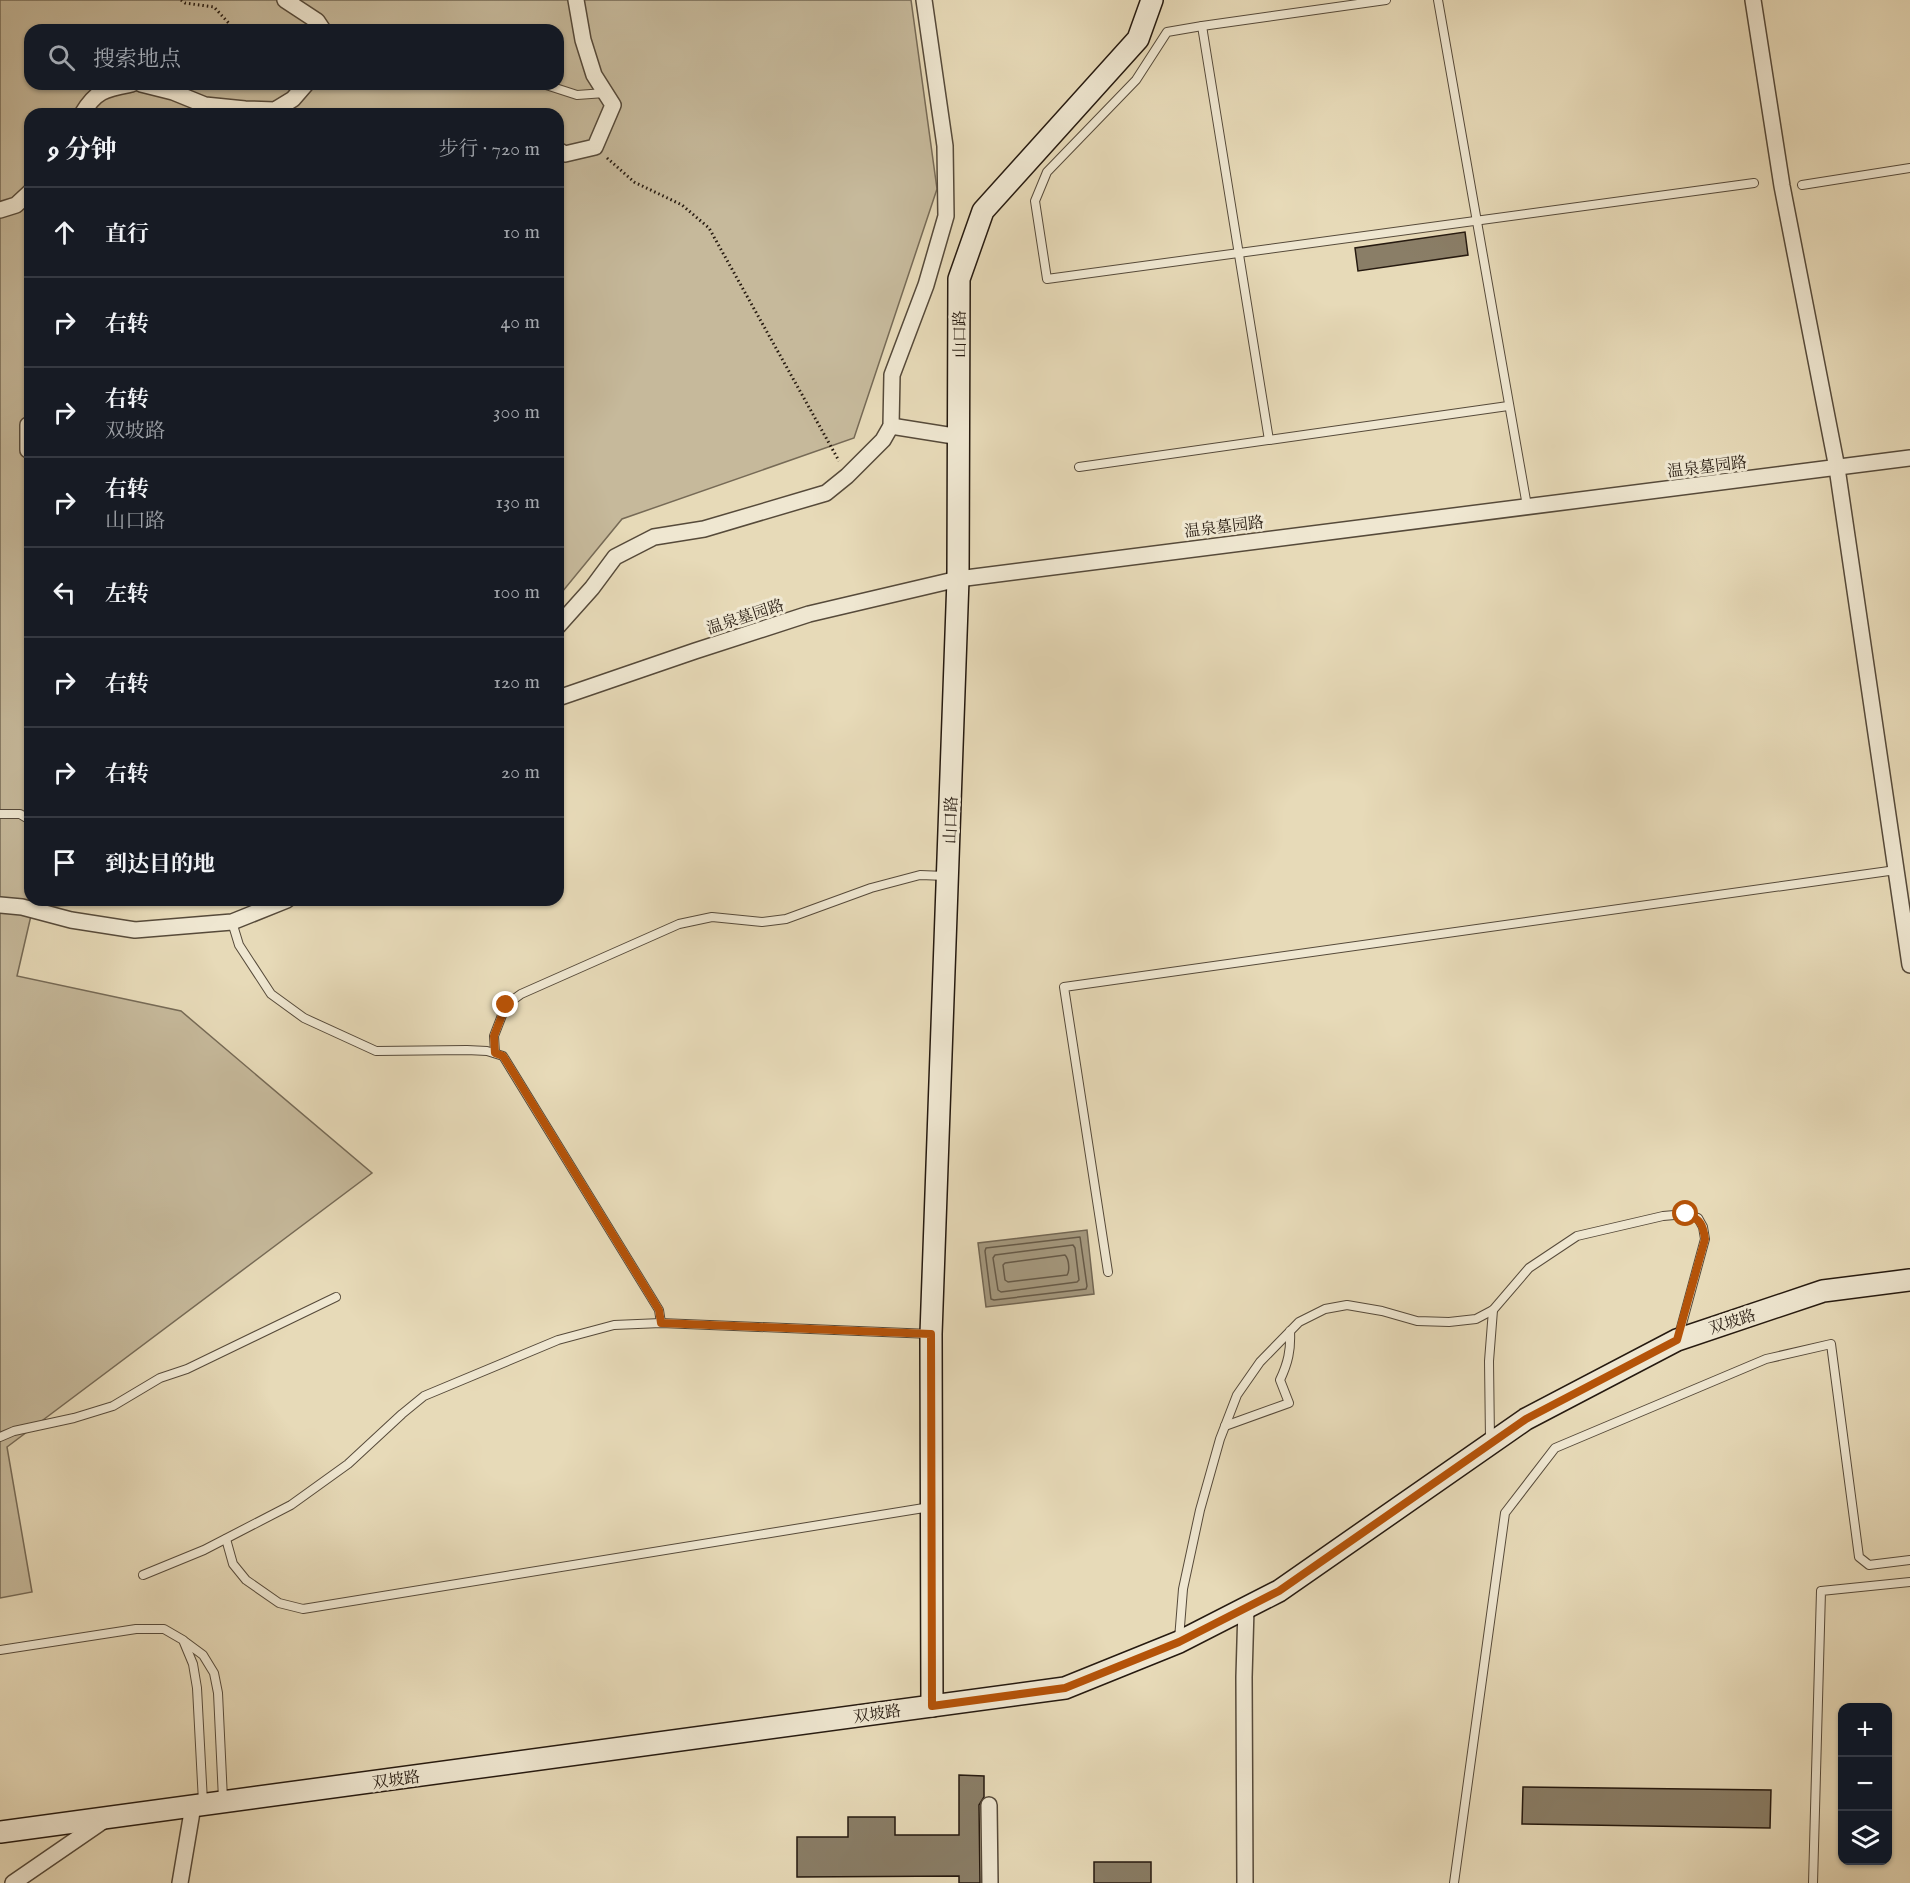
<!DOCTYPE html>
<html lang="zh">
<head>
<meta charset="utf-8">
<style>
  :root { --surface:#171b24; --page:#242831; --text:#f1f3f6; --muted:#9ea1a6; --line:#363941 }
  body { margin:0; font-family:"IM FELL English","Noto Serif SC",serif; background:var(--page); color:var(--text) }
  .controls { position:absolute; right:18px; bottom:18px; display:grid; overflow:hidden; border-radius:12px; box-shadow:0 2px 4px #0004 }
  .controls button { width:54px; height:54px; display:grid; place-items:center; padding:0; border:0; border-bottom:2px solid var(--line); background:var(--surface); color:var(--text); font:30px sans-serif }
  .stop { position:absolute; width:18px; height:18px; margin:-14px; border:4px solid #b45309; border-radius:50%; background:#fff }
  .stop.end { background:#b45309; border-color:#fff; box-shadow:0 2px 6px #0008 }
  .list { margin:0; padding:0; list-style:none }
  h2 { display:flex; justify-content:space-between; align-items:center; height:78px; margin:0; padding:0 24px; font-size:26px }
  h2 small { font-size:20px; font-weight:400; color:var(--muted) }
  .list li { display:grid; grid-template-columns:39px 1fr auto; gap:18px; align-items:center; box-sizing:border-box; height:90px; padding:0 24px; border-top:2px solid var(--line) }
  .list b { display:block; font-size:22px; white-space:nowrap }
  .list p { margin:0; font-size:20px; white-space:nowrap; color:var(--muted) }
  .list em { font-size:20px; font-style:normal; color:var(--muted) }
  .icon { flex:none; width:33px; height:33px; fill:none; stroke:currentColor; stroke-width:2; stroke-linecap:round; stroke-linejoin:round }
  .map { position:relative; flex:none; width:1910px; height:1883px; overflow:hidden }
  .search { position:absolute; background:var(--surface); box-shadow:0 2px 4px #0004; left:24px; top:24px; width:540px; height:66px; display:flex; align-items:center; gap:15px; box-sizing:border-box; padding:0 21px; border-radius:18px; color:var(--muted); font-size:22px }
  .panel { position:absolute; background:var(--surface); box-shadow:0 2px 4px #0004; left:24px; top:108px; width:540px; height:798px; border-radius:18px }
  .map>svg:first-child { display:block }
</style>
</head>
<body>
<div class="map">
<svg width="1910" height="1883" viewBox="0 0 1910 1883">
  <rect width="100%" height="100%" fill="#e7dab8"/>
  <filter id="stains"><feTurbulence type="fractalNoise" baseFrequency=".00333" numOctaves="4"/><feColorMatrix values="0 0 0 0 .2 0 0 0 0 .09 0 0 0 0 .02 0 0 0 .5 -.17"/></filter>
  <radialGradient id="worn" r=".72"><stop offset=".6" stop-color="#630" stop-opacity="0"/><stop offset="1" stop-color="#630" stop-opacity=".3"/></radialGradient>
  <path fill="#c6b99b" stroke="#766a56" stroke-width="1.5" fill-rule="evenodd" d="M 0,0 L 911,0 L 937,189 L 854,438 L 622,519 L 558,597 L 558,114 L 30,114 L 30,900 L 180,900 L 33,907 L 17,976 L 181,1011 L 372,1173 L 7,1447 L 32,1592 L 0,1598 ZM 30,30 L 558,30 L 558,84 L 30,84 Z"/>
  <polygon fill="#a5997f" stroke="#726653" stroke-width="1.5" points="1087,1230 1094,1294 986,1307 978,1243"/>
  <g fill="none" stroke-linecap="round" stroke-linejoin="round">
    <g stroke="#665a48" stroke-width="1.5">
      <polygon points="1080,1237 1087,1286 1086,1289 994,1300 991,1299 985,1251 986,1248"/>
      <polygon points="1073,1245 1075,1248 1079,1280 1077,1282 1001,1292 998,1290 993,1258 995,1255"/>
      <path d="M 1065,1255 C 1069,1259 1070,1271 1067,1275 L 1008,1282 L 1005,1280 L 1003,1265 L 1005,1263 Z"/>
    </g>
  </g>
  <g fill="#8a7e67" stroke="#261a10" stroke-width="1.5">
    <polygon points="1465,232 1468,255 1358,271 1355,248"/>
    <polygon points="959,1775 984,1776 984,1797 979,1805 980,1883 959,1883 959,1876 797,1877 797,1837 848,1837 848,1817 895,1817 895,1835 959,1835"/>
    <polygon points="1523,1787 1771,1790 1770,1828 1522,1824"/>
    <rect x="1094" y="1862" width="57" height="21"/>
  </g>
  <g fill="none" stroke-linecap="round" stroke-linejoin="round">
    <defs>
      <g id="lane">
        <polyline points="1386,0 1202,26 1167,32 1136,80 1047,172 1035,201 1047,279 1754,183"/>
        <polyline points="1438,0 1527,506"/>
        <polyline points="1202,26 1269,440"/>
        <polyline points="543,84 577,95 605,93"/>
        <polyline points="1802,185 1910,168"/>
        <polyline points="1079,467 1508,406"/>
        <polyline points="0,814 20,814 30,820"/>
        <polyline points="232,922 239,945 271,994 304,1018 376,1051 467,1050 487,1051 503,1056 659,1310 661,1323"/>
        <polyline points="495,1053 494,1036 506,1005 521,994 679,924 712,917 762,922 786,919 871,888 920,875 946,876"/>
        <polyline points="1108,1272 1064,987 1896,870"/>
        <path d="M 1225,1426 L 1289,1403 L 1280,1380 C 1288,1363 1291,1350 1290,1331"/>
        <polyline points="0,1437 14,1431 74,1418 113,1406 160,1378 187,1369 336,1297"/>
        <polyline points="1490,1440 1489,1361 1493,1310"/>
        <polyline points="226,1539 233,1564 246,1580 279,1603 303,1609 930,1507"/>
        <polyline points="143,1575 204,1550 291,1505 348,1464 402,1414 424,1396 558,1340 614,1325 661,1323 931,1334"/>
        <polyline points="1179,1639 1183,1589 1200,1510 1220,1439 1237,1395 1260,1362 1299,1322 1325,1309 1347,1305 1382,1311 1417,1321 1449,1322 1476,1319 1493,1310 1529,1268 1577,1236 1663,1216 1686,1214 1698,1218 1703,1227 1705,1239 1679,1335"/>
        <polyline points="184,1641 203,1655 214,1673 218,1693 223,1799"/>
        <polyline points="0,1650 136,1629 164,1629 183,1640 193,1664 197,1688 203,1802"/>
        <polyline points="1454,1883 1505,1513 1555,1448 1766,1359 1831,1344 1859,1557 1869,1565 1910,1560"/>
        <polyline points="1813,1883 1821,1591 1910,1582"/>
      </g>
      <g id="street">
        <polyline points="285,0 317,21 323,30"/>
        <polyline points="1753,0 1782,186 1837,468 1910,965"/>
        <polyline points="141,84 173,92 205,105 245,109 275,110 293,99 306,84"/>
        <path d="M 82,114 C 96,90 106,89 132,84"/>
        <polyline points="558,150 565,154 595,147 613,105 594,75 583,40 576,0"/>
        <polyline points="0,210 16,205 30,192"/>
        <polyline points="30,424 28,425 28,450 30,451"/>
        <polyline points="891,426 960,437"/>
        <polyline points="558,626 592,588 615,557 654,537 704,529 826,493 847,476 883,440 891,426 892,375 926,285 946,216 945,146 924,0"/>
        <polyline points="558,698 695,651 809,614 958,579 1910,458"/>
        <polyline points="0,905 22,907 71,920 135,930 232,922 287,900"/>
        <polyline points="989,1805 990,1883"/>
        <polyline points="13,1883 106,1819"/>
        <polyline points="180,1883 193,1806"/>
        <polyline points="1245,1883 1244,1677 1246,1608"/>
      </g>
      <g id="secondary">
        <polyline points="932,1706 931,1334 958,579 959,279 983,211 1138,39 1152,0"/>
        <polyline points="0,1832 1065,1688 1179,1642 1279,1591 1526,1419 1677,1340 1823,1291 1910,1280"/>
      </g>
    </defs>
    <use href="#lane" stroke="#564a3a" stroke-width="10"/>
    <use href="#street" stroke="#564a3a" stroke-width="18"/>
    <use href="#secondary" stroke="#261a10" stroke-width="24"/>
    <g stroke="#261a10" stroke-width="3" stroke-dasharray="1.5 3" stroke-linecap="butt">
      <polyline points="181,0 185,3 214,7 235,30"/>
      <polyline points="607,158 634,182 682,205 709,228 839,461"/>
    </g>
    <use href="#lane" stroke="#efe7d1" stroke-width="8"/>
    <use href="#street" stroke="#efe7d1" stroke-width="15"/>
    <use href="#secondary" stroke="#efe7d1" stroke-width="21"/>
  </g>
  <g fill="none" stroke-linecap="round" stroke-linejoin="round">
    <path stroke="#b45309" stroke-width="8" d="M 506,1005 L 494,1036 L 495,1053 L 503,1056 L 513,1072 L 659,1310 L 661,1323 L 931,1334 L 932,1706 L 1065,1688 L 1179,1642 L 1279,1591 L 1526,1419 L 1677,1340 L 1705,1239 C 1703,1225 1701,1219 1686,1214"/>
  </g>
  <g text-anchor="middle" stroke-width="6" stroke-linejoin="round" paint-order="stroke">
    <g font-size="16" fill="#261a10" stroke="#efe7d1">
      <text transform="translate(959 334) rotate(-90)" y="6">山口路</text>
      <text transform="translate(1707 466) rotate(-7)" y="6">温泉墓园路</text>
      <text transform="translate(1224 526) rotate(-7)" y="6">温泉墓园路</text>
      <text transform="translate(745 616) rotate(-18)" y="6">温泉墓园路</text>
      <text transform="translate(950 820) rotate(-88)" y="6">山口路</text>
      <text transform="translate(1732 1321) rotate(-18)" y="6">双坡路</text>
      <text transform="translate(877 1713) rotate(-8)" y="6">双坡路</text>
      <text transform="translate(396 1779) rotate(-8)" y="6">双坡路</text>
    </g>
  </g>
  <rect width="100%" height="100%" filter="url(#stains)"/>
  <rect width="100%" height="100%" fill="url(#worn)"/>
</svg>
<div class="controls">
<button>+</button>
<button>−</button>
<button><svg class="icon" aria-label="layers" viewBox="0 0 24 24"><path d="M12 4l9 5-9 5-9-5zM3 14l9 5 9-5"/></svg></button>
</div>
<div class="stop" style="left:1686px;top:1214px"></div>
<div class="stop end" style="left:506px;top:1005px"></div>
<div class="search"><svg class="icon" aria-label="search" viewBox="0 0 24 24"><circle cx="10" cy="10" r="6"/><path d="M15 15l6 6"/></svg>搜索地点</div>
<section class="panel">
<h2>9 分钟<small>步行 · 720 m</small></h2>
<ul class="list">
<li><svg class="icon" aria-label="ahead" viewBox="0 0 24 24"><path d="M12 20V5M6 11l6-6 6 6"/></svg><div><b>直行</b></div><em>10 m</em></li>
<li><svg class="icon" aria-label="right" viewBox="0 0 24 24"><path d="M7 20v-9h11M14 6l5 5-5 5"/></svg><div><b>右转</b></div><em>40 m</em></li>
<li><svg class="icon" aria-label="right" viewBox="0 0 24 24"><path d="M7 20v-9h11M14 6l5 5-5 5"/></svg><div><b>右转</b><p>双坡路</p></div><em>300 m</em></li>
<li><svg class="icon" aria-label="right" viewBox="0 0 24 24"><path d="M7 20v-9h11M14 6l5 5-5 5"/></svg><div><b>右转</b><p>山口路</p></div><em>130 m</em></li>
<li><svg class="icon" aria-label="left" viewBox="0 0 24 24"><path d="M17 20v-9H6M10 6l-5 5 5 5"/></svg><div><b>左转</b></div><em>100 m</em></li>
<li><svg class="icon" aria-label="right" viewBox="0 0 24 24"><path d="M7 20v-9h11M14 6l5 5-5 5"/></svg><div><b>右转</b></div><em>120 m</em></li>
<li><svg class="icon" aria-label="right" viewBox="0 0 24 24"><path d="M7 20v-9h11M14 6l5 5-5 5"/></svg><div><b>右转</b></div><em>20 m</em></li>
<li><svg class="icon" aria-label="arrive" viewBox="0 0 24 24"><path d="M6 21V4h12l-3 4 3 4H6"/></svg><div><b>到达目的地</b></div></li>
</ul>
</section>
</div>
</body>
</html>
